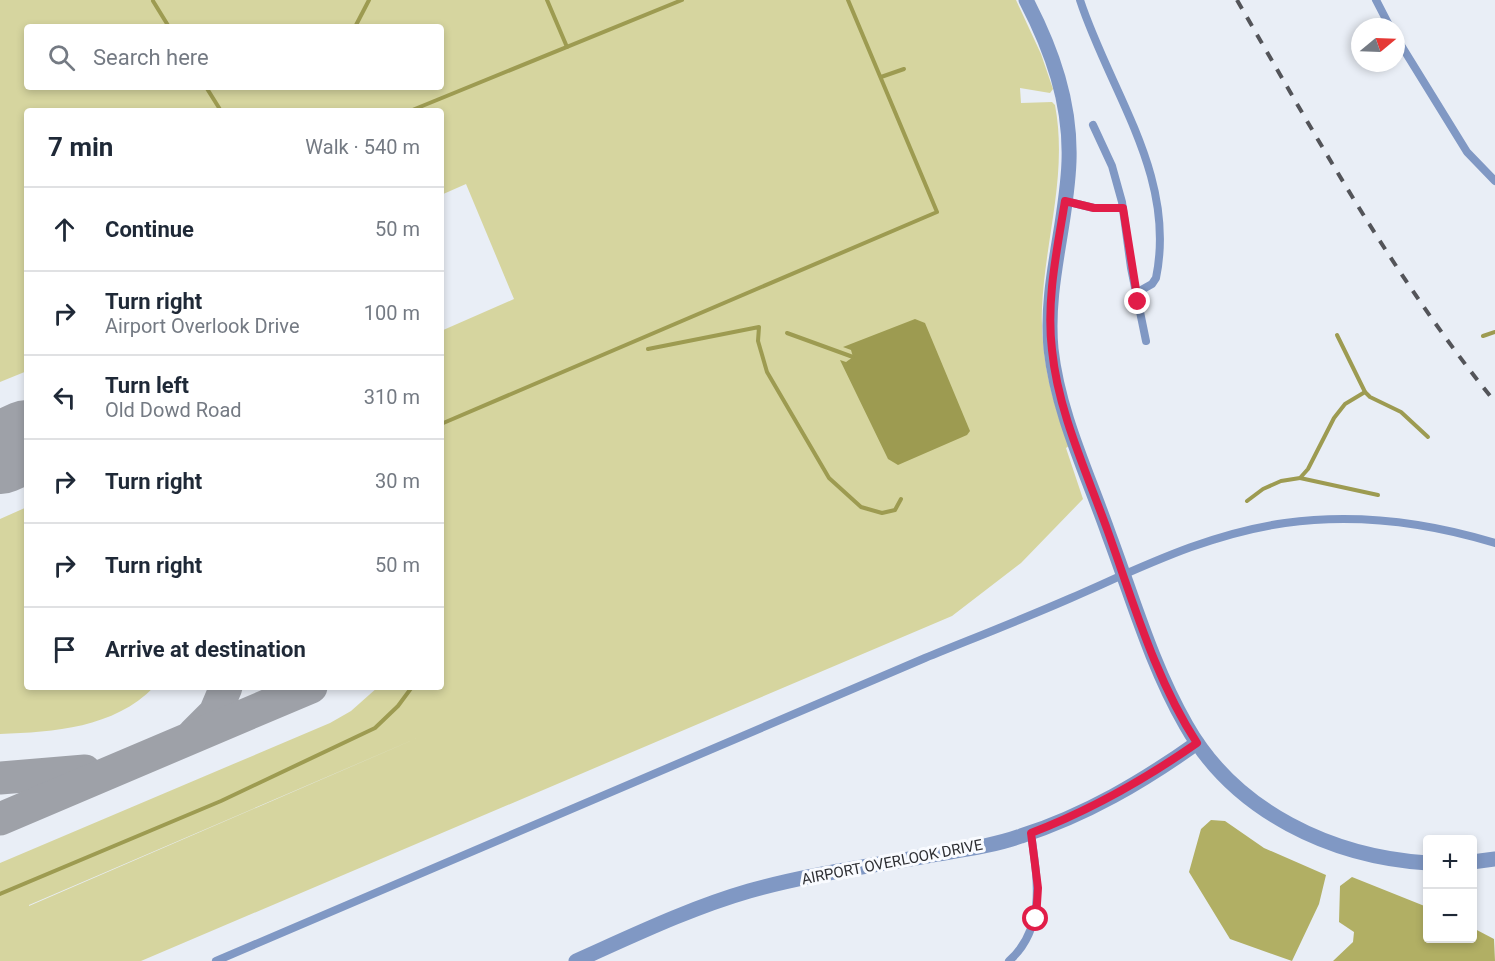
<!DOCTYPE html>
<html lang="en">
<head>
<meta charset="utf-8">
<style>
  :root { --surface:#fff; --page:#f2f2f3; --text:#1f2937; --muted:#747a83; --line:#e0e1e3 }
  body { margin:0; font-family:Roboto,sans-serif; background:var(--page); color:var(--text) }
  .controls { position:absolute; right:18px; bottom:18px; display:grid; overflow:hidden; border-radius:6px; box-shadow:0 3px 9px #0003 }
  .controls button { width:54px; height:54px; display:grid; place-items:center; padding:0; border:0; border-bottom:2px solid var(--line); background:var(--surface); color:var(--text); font:30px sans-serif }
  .compass { position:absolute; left:1351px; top:18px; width:54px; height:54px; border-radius:50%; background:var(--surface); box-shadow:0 3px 9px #0003; rotate:71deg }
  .stop { position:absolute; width:18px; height:18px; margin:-14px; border:4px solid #e11d48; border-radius:50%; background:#fff }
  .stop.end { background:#e11d48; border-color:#fff; box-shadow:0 2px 6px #0008 }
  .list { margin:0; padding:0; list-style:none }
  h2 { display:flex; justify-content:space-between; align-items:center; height:78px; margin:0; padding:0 24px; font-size:26px }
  h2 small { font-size:20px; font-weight:400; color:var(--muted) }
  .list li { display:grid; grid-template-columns:39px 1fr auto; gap:18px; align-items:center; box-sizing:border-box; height:84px; padding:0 24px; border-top:2px solid var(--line) }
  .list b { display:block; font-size:22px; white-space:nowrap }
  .list p { margin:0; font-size:20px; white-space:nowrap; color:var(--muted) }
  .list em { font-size:20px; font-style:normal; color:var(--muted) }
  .icon { flex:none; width:33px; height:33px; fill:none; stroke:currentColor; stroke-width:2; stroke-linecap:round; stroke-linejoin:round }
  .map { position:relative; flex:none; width:1495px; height:961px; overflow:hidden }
  .search { position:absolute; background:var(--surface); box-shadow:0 3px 9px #0003; left:24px; top:24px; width:420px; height:66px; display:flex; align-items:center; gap:15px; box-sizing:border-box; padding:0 21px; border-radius:6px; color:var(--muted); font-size:22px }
  .panel { position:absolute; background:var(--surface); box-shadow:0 3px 9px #0003; left:24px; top:108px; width:420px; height:582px; border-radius:6px }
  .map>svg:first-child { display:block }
</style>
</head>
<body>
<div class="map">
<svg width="1495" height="961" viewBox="0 0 1495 961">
  <rect width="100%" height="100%" fill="#e9eef6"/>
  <g fill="#d6d59f" fill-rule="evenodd">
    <path d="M 0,0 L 1016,0 L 1041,54 L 1053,89 L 1050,93 L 1020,88 L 1021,103 L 1052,102 L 1055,105 C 1068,174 1045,239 1042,308 C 1040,356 1052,402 1069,446 L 1066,448 L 1083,499 L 1021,563 L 952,616 L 141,961 L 0,961 L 0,863 L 330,723 L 351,711 L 378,687 L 441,687 L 441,331 L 514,299 L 466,184 L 441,195 L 441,111 L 27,111 L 27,371 L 0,382 ZM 27,27 L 441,27 L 441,87 L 27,87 ZM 422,736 L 29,906 L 29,905 Z"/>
    <path d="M 27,507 L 27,687 L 154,687 C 114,728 54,732 0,734 L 0,519 Z"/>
  </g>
  <g fill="#b1af64">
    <polygon points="1211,820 1225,821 1264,848 1326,875 1319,904 1292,961 1230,939 1189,872 1201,829"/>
    <polygon points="1352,877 1427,907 1428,938 1472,938 1473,928 1494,939 1495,961 1333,961 1353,942 1354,932 1339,922 1340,886"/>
  </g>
  <polygon fill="#9d9b51" points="915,319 925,323 970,431 967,435 898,465 888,459 840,360 846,362 853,357 851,350 843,347"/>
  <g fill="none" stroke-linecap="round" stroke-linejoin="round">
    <g stroke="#9d9b51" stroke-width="4">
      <polyline points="547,0 567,47"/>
      <polyline points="153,1 169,27"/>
      <polyline points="355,27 369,0"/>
      <polyline points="881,77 904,69"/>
      <polyline points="206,87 221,111"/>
      <polyline points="410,111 682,0"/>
      <polyline points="787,333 853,357"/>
      <polyline points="1337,335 1365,392 1370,397 1401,412 1428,437"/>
      <polyline points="1483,336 1495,332"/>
      <polyline points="648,349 759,327 758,341 767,372 829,478 861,507 882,513 895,510 901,499"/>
      <polyline points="441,424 937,212 848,0"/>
      <polyline points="1300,478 1378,495"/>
      <polyline points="1247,501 1263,489 1281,481 1300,478 1308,469 1334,418 1345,404 1365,392"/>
      <polyline points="0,894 221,801 375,728 398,706 412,687"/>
    </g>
    <g stroke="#9ea1a8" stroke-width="33">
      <polyline points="194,734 215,713 226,687"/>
      <polyline points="0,778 85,771"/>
      <polyline points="0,819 311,687"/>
    </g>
    <polyline stroke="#9ea1a8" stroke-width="82" points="0,453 27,441"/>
    <g stroke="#8098c4" stroke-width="8">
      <path d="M 1080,0 C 1110,92 1177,176 1156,278 L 1152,284 L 1136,293"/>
      <polyline points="1376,0 1390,27"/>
      <polyline points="1396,37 1467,152 1495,181"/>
      <polyline points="1093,125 1112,166 1122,202 1131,268 1146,341"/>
      <polyline points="1065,201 1094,208 1123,208"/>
      <path d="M 216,961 C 452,860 688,759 925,658 C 974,638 1023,619 1071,598 C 1142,567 1207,534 1285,523 C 1357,513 1426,522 1495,543"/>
      <path d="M 1009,961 C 1047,927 1037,878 1031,833"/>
    </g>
    <path stroke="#8098c4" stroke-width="15" d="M 576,961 C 632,936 690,908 749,891 C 809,874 871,866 932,855 C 962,850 993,846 1021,836 C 1086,815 1142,782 1197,743"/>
    <g stroke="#8098c4" stroke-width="15">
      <path d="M 1026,0 C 1052,50 1071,103 1069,161 C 1067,224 1045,285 1051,349 C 1058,413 1088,475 1109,535 C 1133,599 1152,666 1186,725 C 1235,812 1332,857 1428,863"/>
      <polyline points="1472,862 1495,859"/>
    </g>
    <path stroke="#535459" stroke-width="4" stroke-dasharray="10 10" stroke-linecap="butt" d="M 1237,0 C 1317,138 1394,278 1495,402"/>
  </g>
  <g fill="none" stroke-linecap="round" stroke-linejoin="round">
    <path stroke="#e11d48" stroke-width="8" d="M 1036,919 L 1038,888 L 1031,833 C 1091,810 1144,780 1197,743 C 1155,679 1133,601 1107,529 C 1086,471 1058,411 1052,350 C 1046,300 1057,250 1065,201 L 1094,208 L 1123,208 L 1138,302"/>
  </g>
  <g text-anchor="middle" stroke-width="6" stroke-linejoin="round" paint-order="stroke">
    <g font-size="15" fill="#2e2f33" stroke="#f9fbff">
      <text transform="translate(892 862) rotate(-11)" y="5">AIRPORT OVERLOOK DRIVE</text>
    </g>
  </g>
</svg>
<div class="controls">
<button>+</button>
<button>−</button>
</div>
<svg class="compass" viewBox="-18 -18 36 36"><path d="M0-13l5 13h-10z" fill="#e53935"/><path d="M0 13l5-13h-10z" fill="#747a83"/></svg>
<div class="stop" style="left:1036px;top:919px"></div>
<div class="stop end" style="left:1138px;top:302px"></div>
<div class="search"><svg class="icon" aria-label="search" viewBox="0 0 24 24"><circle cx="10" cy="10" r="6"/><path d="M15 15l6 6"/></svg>Search here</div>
<section class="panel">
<h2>7 min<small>Walk · 540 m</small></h2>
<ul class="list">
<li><svg class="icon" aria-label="ahead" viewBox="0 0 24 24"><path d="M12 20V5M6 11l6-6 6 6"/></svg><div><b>Continue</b></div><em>50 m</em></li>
<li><svg class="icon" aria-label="right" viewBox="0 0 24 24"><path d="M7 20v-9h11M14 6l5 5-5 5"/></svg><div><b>Turn right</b><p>Airport Overlook Drive</p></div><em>100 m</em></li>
<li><svg class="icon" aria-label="left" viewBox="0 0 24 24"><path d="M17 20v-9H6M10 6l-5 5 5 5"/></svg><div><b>Turn left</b><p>Old Dowd Road</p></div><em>310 m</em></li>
<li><svg class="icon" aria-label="right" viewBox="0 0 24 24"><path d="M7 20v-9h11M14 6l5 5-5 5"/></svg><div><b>Turn right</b></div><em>30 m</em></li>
<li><svg class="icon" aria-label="right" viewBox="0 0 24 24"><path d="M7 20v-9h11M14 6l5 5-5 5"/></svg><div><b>Turn right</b></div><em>50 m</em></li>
<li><svg class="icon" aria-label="arrive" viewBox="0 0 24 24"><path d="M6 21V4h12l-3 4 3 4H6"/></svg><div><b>Arrive at destination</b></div></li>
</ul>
</section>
</div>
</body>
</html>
